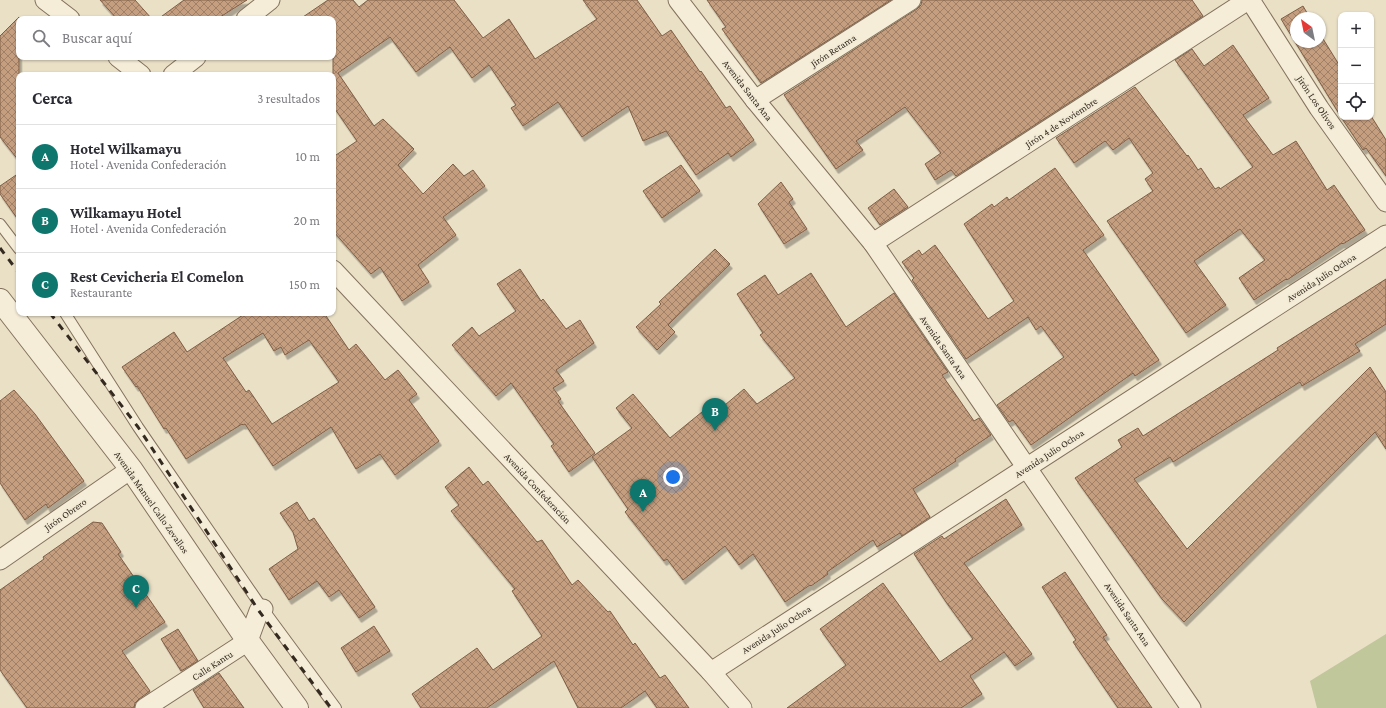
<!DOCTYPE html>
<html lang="es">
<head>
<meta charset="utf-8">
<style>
  :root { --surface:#fff; --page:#f2f2f3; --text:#2b2b33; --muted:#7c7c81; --line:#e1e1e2; --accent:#0f766e }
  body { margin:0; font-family:"Crimson Pro",serif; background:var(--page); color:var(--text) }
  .controls { position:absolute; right:12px; top:12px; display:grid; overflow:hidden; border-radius:8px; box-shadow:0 1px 3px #0004 }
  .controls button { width:36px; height:36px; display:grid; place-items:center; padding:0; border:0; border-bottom:1px solid var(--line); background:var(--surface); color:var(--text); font:20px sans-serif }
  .compass { position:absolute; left:1290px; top:12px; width:36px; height:36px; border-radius:50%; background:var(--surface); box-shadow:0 1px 3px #0004; rotate:327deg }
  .you { position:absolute; left:673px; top:477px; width:14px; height:14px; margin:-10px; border:3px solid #fff; border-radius:50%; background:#1a73e8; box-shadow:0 0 0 6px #1a73e833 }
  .badge { display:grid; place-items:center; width:26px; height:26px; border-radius:50%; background:var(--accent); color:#fff; font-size:13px; font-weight:700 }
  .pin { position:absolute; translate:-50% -33px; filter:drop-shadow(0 1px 2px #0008) }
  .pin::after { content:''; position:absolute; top:21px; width:14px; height:12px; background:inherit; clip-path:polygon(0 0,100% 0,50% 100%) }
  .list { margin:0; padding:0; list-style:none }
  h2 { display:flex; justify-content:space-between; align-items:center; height:52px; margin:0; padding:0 16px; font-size:17px }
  h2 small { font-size:13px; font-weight:400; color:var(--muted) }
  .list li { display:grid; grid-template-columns:26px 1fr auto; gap:12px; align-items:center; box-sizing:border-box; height:64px; padding:0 16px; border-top:1px solid var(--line) }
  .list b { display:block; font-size:15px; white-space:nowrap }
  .list p { margin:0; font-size:13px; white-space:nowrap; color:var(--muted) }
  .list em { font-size:13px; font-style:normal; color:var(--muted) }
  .icon { flex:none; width:22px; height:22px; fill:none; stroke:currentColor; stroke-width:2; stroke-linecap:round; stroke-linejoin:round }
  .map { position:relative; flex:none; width:1386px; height:708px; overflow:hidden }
  .search { position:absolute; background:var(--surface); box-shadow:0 1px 3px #0004; left:16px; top:16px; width:320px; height:44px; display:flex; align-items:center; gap:10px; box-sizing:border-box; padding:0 14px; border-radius:8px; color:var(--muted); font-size:15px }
  .panel { position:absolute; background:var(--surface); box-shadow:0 1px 3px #0004; left:16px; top:72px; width:320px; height:244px; border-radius:8px }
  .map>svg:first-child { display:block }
</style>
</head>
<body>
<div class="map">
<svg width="1386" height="708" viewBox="0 0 1386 708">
  <defs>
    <pattern id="building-cross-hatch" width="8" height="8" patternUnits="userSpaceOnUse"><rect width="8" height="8" fill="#c49e7f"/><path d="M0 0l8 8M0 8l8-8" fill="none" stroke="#a08168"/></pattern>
    <filter id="shadow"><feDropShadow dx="2.5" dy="4.5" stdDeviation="0" flood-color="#0004"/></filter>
  </defs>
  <rect width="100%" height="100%" fill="#eae0c6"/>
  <polygon fill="#c0c79b" points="1386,634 1386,708 1317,708 1310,681"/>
  <g fill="url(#building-cross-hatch)" stroke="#805e46" fill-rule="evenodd" filter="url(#shadow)">
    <polygon points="100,0 135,0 152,19 117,19"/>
    <polygon points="184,0 247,0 217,19 158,19"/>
    <polygon points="328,0 353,0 359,7 368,0 454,0 483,38 509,19 535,59 597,19 583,0 637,0 662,36 671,30 700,72 701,71 726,108 730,106 754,140 731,157 728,153 696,175 666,131 643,141 628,106 582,137 558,102 523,126 511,108 516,105 489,65 472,78 450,47 416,72 390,37 338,73 374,126 383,119 414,149 398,165 423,194 453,164 464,176 473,170 485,186 443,217 456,235 418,265 429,282 402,301 380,267 371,274 333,231 333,157 357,141 333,106 333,19 300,19"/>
    <polygon points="707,0 891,0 761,83 722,29 726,27"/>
    <polygon points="922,0 1192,0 1203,16 956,176 951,170 935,180 925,164 941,153 905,107 856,141 863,150 836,169 784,95 917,9 921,5"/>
    <polygon points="1303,6 1310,18 1296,18 1296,42 1320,42 1320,34 1341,68 1341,117 1281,19"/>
    <polygon points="19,17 19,161 0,137 0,36"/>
    <polygon points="1233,45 1269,98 1243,115 1273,155 1296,141 1327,190 1334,185 1365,230 1343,244 1342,243 1287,280 1286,279 1254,300 1239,278 1265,260 1240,229 1194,261 1226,305 1186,333 1107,221 1153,191 1145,179 1153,173 1129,138 1113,150 1105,141 1074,163 1056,138 1135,87 1187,156 1188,155 1198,170 1201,168 1215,189 1219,187 1220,189 1253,167 1175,60 1192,49 1204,66"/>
    <polygon points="1371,116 1386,140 1386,176 1366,148 1363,150 1341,117"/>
    <polygon points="681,165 700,191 662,218 643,191"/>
    <polygon points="1055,168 1104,235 1083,250 1159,360 1135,376 1133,373 1031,445 1013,420 1009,422 997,405 1064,357 1041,326 1036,330 1028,317 966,359 912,280 914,278 902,262 919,250 922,255 935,245 988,319 1014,301 964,224 992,204 994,207 1007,197 1009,200"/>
    <polygon points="19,173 19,221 0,194 0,186"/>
    <polygon points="781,182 793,199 789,202 807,229 784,244 758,204"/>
    <polygon points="894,189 908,207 880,225 868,208"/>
    <polygon points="715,249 730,264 668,325 675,332 657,350 636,327 661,304 659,302"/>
    <polygon points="520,269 541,301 543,299 566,329 580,320 594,343 556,370 564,381 553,388 561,399 558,401 595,453 569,472 551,446 554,444 511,383 496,396 452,345 472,327 479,336 516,311 497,284"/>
    <polygon points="811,273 846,327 894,293 948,372 942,375 974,421 979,418 991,435 955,459 956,461 913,489 930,517 902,536 900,533 877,547 873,540 827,572 828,574 811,586 810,585 785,602 753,554 739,565 725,546 683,580 667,559 664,561 625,512 628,509 592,457 632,428 616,408 633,394 670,438 713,403 719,410 744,389 757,404 795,378 760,335 763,333 737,294 765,275 778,295"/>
    <polygon points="1386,279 1386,324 1355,344 1360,351 1302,386 1300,382 1173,462 1170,457 1134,479 1187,549 1370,367 1386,392 1386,449 1375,432 1184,622 1162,599 1075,478 1122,447 1118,440 1138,428 1143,436 1278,350 1277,348"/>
    <path d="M 246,313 L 324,313 L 349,350 L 356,344 L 385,380 L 398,370 L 417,394 L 409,400 L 439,441 L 395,475 L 380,454 L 356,469 L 331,427 L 273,466 L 245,424 L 243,425 L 242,424 L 186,459 L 166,428 L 164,429 L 137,386 L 136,387 L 122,367 L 174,332 L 187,352 ZM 263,333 L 274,351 L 281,347 L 285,355 L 309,340 L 339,382 L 272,424 L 249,390 L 246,392 L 223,358 Z"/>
    <polygon points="14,390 35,414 84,481 48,508 46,504 25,520 0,483 0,401"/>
    <polygon points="469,467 483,485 488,481 537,542 542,540 572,585 578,580 608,612 610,611 633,645 635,643 660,678 665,675 689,708 657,708 645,691 621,708 578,708 554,661 487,708 421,708 412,694 477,648 493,670 542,636 512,591 515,589 451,511 459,505 445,487"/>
    <polygon points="1006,499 1022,525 964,563 1032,654 1015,666 1004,652 970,676 982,694 961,708 787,708 846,665 820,629 883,583 940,662 973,639 946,602 914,554 942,536 944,539"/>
    <polygon points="297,502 309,521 314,518 375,607 359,618 339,590 329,597 317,581 289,600 269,569 298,549 293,532 280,513"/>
    <polygon points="93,522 102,523 121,552 118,554 165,622 122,651 150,691 139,699 135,703 134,708 27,708 0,670 0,590 44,559 43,557"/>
    <polygon points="1065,572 1107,635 1103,637 1152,708 1118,708 1073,642 1076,640 1042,587"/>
    <polygon points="374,626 390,651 356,672 341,648"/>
    <polygon points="178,629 198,661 181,671 161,639"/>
    <polygon points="219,673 244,708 204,708 193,690"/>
  </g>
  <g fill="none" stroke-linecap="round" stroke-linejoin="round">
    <defs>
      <g id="service">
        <polyline points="0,224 19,249"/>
        <polyline points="65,313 138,427 263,609 336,708"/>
      </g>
      <g id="minor">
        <polyline points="45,0 70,19"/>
        <polyline points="678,0 755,100 873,243 1191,708"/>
        <polyline points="1250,0 1319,108 1386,202"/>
        <polyline points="246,19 270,0"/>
        <polyline points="118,57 141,75"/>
        <polyline points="173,75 196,57"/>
        <polyline points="755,100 911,0"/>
        <polyline points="873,243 1248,0"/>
        <polyline points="333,270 711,672 742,708"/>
        <polyline points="0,560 131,469"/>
        <polyline points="711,672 1386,235"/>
        <polyline points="145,708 248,641 259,611 263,609"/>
      </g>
      <polyline id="tertiary" points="0,300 131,469 248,641 297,708"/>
    </defs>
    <use href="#service" stroke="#83725d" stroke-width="12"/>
    <use href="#minor" stroke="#83725d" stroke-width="21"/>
    <use href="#tertiary" stroke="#83725d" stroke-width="24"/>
    <use href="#service" stroke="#f5edd8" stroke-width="10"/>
    <use href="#minor" stroke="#f5edd8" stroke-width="19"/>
    <use href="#tertiary" stroke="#f5edd8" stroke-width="22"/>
    <g stroke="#352a20" stroke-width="3" stroke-dasharray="7 7" stroke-linecap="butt">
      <polyline points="0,248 19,273"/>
      <polyline points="50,313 138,427 259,611 331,708"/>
    </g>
  </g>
  <g text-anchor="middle" stroke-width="3.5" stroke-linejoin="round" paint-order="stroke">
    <g font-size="10" fill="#352a20" stroke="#f2ead4">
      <text transform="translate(833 50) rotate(-33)" y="4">Jirón Retama</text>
      <text transform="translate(748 90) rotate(52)" y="4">Avenida Santa Ana</text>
      <text transform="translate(1317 102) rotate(56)" y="4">Jirón Los Olivos</text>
      <text transform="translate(1061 122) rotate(-33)" y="4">Jirón 4 de Noviembre</text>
      <text transform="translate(1321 277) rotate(-33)" y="4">Avenida Julio Ochoa</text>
      <text transform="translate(944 347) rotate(55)" y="4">Avenida Santa Ana</text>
      <text transform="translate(1049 453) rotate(-33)" y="4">Avenida Julio Ochoa</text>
      <text transform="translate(538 488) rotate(47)" y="4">Avenida Confederación</text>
      <text transform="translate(152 502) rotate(55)" y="4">Avenida Manuel Callo Zevallos</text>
      <text transform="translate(65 514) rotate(-35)" y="4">Jirón Obrero</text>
      <text transform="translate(1128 614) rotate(56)" y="4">Avenida Santa Ana</text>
      <text transform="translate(776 629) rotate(-33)" y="4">Avenida Julio Ochoa</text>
      <text transform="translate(212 665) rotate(-33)" y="4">Calle Kantu</text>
    </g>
  </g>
</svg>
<div class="controls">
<button>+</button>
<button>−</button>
<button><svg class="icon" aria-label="locate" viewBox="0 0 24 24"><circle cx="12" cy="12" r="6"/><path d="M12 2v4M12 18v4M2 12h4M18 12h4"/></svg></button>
</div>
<svg class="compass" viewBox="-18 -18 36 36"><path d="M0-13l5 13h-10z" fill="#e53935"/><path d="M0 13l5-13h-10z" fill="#7c7c81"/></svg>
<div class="you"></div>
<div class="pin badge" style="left:643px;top:512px">A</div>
<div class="pin badge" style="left:715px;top:431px">B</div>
<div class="pin badge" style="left:136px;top:608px">C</div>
<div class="search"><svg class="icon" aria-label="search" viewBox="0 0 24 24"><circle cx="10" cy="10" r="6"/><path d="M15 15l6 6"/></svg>Buscar aquí</div>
<section class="panel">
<h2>Cerca<small>3 resultados</small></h2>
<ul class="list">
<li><span class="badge">A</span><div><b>Hotel Wilkamayu</b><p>Hotel · Avenida Confederación</p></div><em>10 m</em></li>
<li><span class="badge">B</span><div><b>Wilkamayu Hotel</b><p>Hotel · Avenida Confederación</p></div><em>20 m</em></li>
<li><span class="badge">C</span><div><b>Rest Cevicheria El Comelon</b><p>Restaurante</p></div><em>150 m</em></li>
</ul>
</section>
</div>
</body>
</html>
